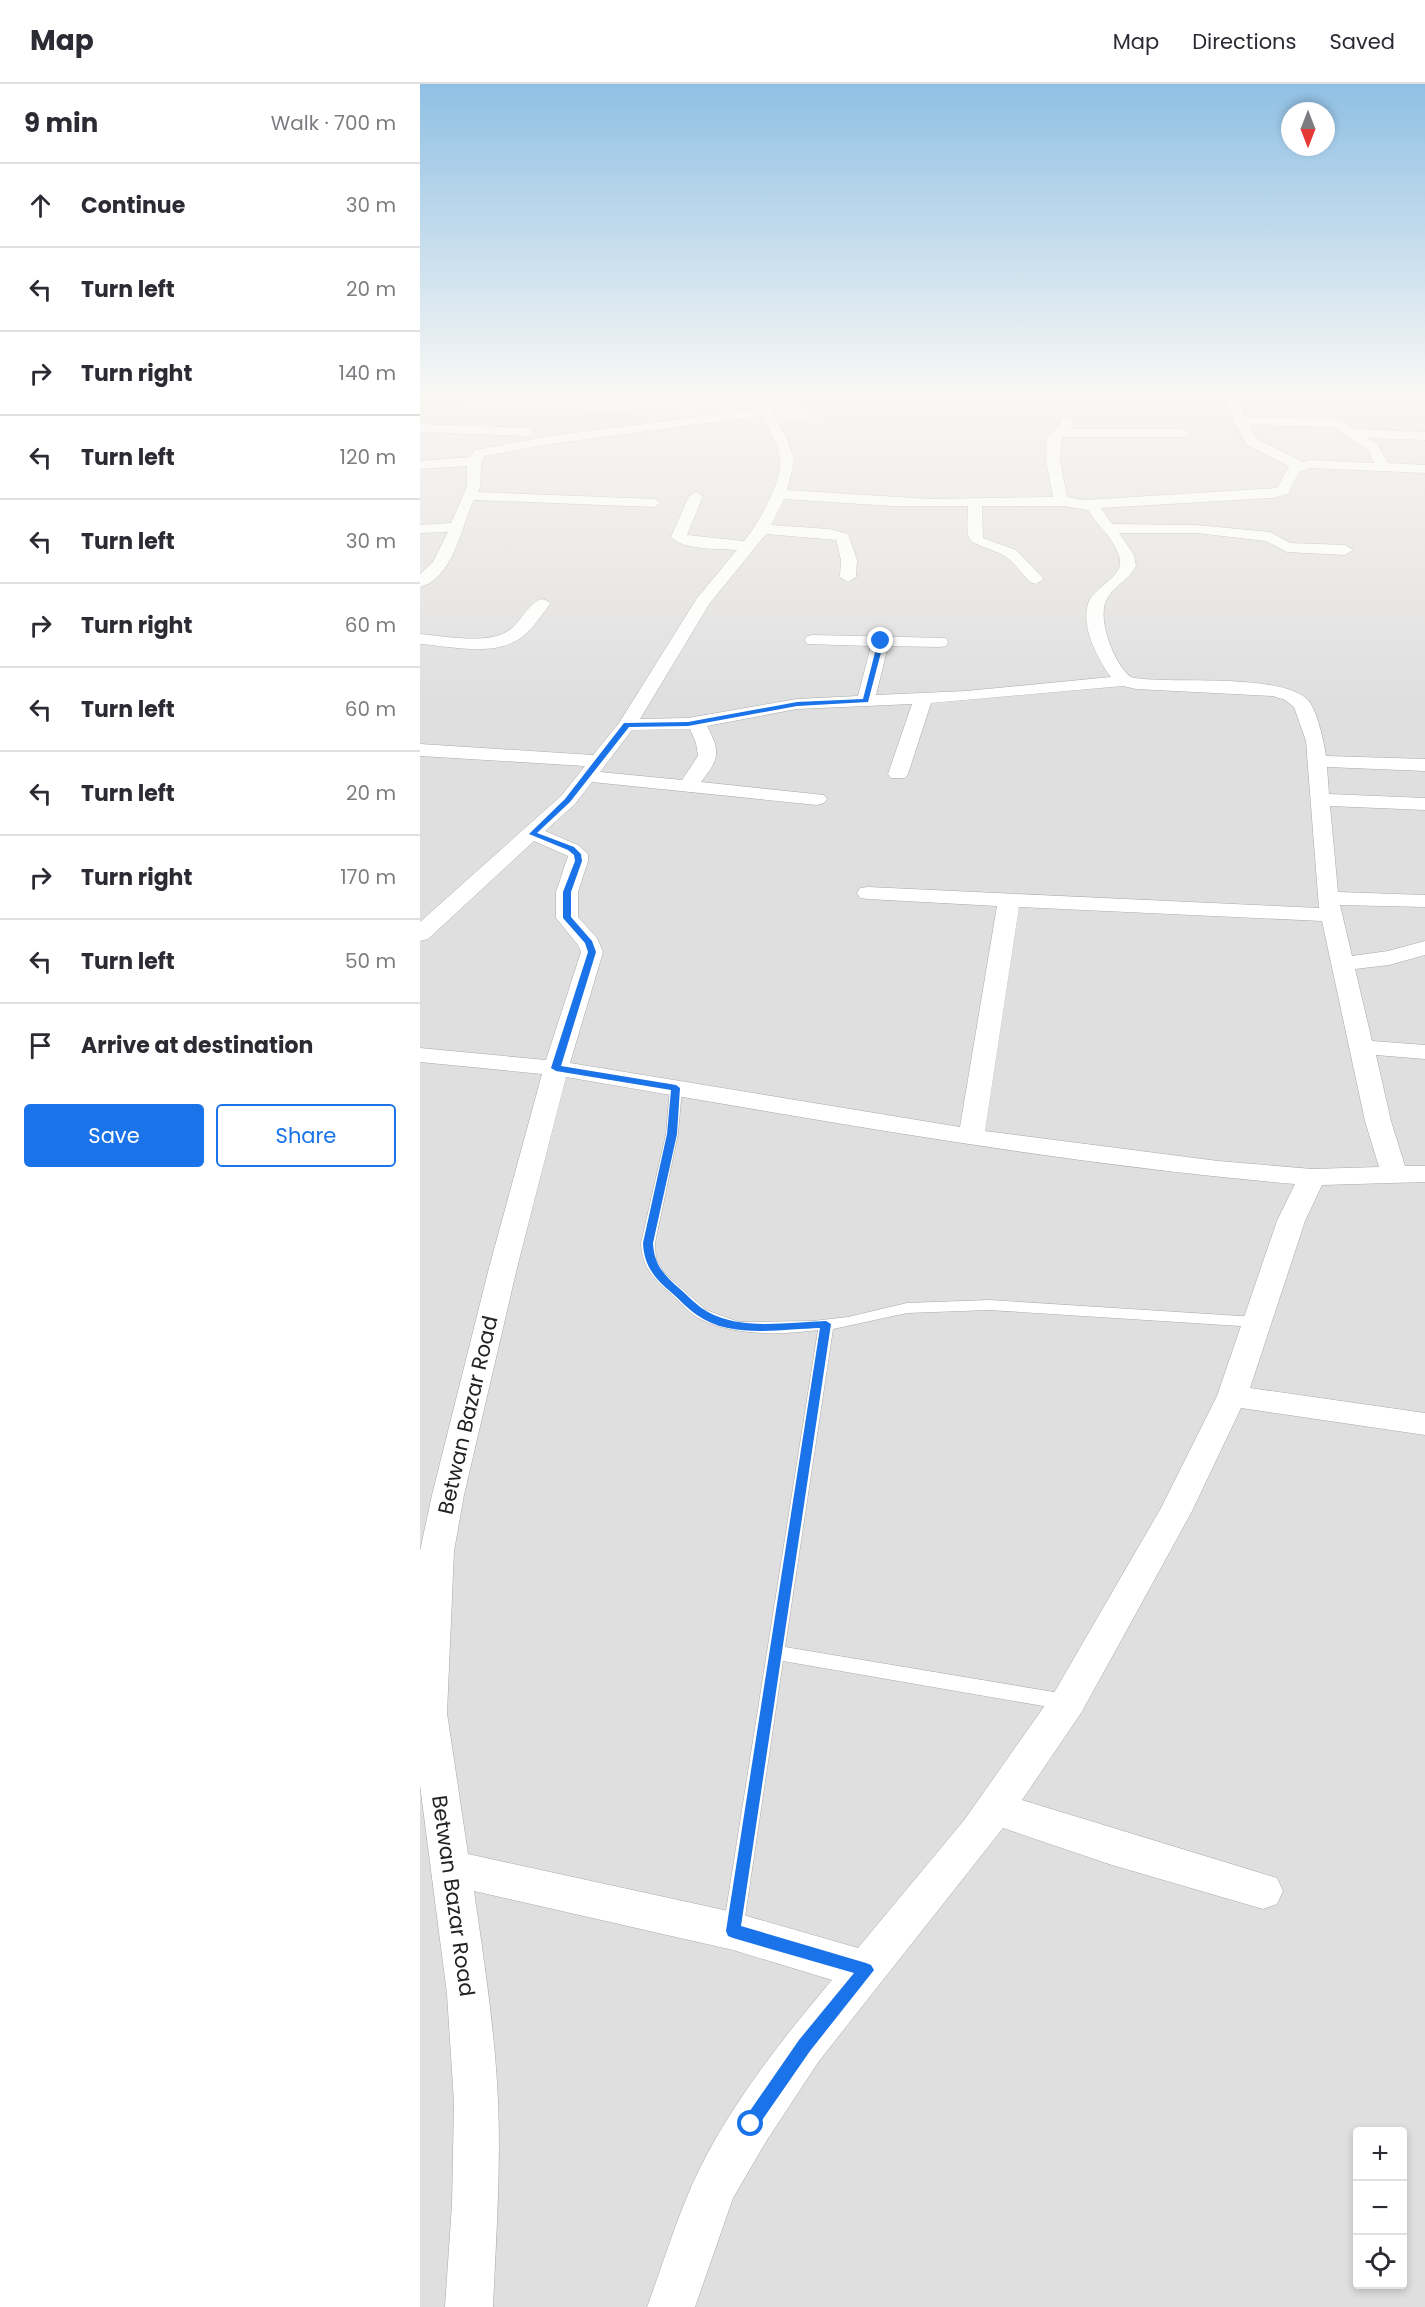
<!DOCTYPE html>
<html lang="en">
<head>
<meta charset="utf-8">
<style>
  :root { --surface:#fff; --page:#f2f2f3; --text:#2b2b33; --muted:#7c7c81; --line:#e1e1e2; --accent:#1a73e8 }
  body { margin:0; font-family:Poppins,sans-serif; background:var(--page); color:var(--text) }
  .controls { position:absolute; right:18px; bottom:18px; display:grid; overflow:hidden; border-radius:6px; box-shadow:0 3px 9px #0003 }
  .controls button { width:54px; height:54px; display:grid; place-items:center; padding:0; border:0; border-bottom:2px solid var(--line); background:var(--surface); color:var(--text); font:30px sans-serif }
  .compass { position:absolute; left:861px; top:18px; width:54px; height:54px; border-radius:50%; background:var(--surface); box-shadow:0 3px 9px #0003; rotate:180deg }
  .stop { position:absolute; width:18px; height:18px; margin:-14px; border:4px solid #1a73e8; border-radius:50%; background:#fff }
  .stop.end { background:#1a73e8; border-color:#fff; box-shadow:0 2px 6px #0008 }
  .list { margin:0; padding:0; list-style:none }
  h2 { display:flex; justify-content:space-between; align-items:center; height:78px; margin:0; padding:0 24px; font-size:26px }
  h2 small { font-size:20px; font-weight:400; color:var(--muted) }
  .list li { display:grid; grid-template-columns:39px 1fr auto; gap:18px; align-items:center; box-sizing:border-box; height:84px; padding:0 24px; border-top:2px solid var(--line) }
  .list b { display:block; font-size:22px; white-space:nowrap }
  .list em { font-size:20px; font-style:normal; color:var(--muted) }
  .actions { display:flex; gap:12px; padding:18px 24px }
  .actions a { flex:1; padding:14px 0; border:2px solid var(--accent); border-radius:6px; text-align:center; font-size:21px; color:var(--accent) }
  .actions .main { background:var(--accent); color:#fff }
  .icon { flex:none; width:33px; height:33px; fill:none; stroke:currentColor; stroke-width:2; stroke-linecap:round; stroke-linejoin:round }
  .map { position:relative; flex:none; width:1005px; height:2223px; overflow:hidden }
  header { display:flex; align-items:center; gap:36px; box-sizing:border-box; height:84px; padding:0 30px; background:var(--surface); border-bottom:2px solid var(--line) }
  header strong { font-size:28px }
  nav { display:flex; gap:33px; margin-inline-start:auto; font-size:21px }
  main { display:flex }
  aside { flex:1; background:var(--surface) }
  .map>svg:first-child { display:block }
</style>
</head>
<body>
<header>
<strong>Map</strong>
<nav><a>Map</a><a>Directions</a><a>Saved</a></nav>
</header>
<main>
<aside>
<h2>9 min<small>Walk · 700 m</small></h2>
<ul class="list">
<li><svg class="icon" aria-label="ahead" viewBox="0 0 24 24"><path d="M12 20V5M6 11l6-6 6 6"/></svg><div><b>Continue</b></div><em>30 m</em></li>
<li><svg class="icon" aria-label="left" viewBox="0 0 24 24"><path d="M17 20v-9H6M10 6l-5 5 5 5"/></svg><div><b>Turn left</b></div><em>20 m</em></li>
<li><svg class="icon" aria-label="right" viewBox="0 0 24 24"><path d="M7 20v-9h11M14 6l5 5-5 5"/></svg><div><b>Turn right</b></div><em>140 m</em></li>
<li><svg class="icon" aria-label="left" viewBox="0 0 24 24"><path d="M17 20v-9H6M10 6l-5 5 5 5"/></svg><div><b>Turn left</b></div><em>120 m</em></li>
<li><svg class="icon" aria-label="left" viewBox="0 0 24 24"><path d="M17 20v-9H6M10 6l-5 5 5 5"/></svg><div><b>Turn left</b></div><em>30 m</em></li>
<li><svg class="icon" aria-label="right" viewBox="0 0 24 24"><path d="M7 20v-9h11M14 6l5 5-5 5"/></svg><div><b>Turn right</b></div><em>60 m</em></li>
<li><svg class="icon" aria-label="left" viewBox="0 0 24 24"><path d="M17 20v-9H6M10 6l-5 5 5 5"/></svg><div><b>Turn left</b></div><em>60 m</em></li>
<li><svg class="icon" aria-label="left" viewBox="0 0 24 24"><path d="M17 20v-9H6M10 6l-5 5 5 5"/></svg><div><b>Turn left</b></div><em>20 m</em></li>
<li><svg class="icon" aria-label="right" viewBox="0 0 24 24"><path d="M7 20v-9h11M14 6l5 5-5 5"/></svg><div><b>Turn right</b></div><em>170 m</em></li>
<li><svg class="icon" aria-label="left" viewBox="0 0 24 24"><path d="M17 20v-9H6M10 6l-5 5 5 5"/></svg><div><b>Turn left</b></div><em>50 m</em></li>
<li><svg class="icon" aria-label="arrive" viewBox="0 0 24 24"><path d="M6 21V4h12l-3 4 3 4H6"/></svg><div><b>Arrive at destination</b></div></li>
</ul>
<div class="actions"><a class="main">Save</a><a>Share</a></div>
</aside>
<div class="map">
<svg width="1005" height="2223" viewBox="0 0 1005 2223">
  <rect width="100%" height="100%" fill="#f2efe9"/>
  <path fill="#e0dfdf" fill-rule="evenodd" d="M 366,305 L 1005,305 L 1005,2223 L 0,2223 L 0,318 L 401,339 ZM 938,2048 L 982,2048 L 982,2200 L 938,2200 Z"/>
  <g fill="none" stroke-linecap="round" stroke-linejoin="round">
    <defs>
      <path id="service" d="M 256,1000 L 262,1004 L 258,1050 L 235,1159 L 236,1175 L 244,1189 L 286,1226 L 319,1238 L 393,1237 L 428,1233 L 487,1219 L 569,1216 L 836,1233 L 841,1234 L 843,1238 L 841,1242 L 836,1243 L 569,1226 L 487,1229 L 413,1245 L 365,1563 L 646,1610 L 652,1613 L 655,1618 L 652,1623 L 646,1626 L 363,1577 L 323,1846 L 320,1853 L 313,1855 L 306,1853 L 303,1846 L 398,1246 C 360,1251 312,1252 278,1234 C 268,1228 259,1217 250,1209 C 233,1195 222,1182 221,1159 L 246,1050 L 250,1004 Z"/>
      <g id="minor">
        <path d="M 328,305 L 340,305 L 368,357 L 374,377 L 367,406 L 510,415 L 633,413 L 626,376 L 627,352 L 640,343 L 642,334 L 647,333 L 653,337 L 652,345 L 763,345 L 770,349 L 763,353 L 642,353 L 640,376 L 647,413 L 665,416 L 857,404 L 869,382 L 827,361 L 814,337 L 802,305 L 814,305 L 825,333 L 917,335 L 935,345 L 1005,348 L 1005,356 L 947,354 L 958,361 L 968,379 L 1005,381 L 1005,389 L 891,384 L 879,388 L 868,410 L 852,414 L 681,424 L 692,440 L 776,441 L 850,448 L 870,459 L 925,461 L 933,466 L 925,471 L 867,468 L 846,457 L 776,449 L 699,449 L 714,471 L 716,482 C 709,496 692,503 686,517 C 677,536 695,582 711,593 C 721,596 733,595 743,596 C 778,597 863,593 887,615 C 897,625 904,658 906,672 L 1005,675 L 1005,687 L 907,683 L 909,710 L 1005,714 L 1005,726 L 910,722 L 918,808 L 1005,811 L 1005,823 L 920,821 L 932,872 L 968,867 L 1005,857 L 1005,871 L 969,881 L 935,885 L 952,957 L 1005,961 L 1005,975 L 956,971 L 971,1037 L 985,1082 L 1005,1082 L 1005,1098 L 902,1101 L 885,1137 L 830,1304 L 1005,1329 L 1005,1351 L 821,1324 L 772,1427 L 703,1553 L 661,1629 L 602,1716 L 857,1794 L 863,1807 L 857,1820 L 843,1825 L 692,1781 L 583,1744 L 399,1977 L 347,2056 L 313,2114 L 275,2223 L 227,2223 C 244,2178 258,2129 279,2086 C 313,2017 363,1954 412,1896 L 313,1866 L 54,1807 C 64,1877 75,1947 78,2017 C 81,2086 76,2154 73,2223 L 25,2223 L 32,2121 L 34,2018 L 27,1910 L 0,1701 L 0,1467 L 12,1411 L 69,1184 L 122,990 L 0,978 L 0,964 L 126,976 L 161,868 L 158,861 L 136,834 L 136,808 L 148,772 L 114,757 L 8,855 L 0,857 L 0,838 L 141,712 L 165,682 L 0,672 L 0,660 L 173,671 L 199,639 L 277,514 L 317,466 C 299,464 265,467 251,453 L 269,412 L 276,408 L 283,412 L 267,451 L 324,457 C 338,440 362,398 360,376 C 359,361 349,346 342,332 L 130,360 L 65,372 C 57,383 64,397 58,408 L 234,415 L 241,419 L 234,423 L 54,416 C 41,442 34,494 0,503 L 0,490 L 13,478 L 28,448 L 0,449 L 0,441 L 31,439 L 47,403 L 47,382 L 0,385 L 0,377 L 50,373 L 55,366 L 130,352 L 338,325 ZM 829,341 L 914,343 L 948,366 L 954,379 L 891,376 L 883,378 L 837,355 ZM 364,415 L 472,422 L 548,422 C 546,467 547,454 583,471 C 593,476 602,490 610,498 L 616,500 L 624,495 L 596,466 L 563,454 L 562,422 L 643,422 L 668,426 C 677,441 697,457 700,476 C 703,491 677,503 670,515 C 658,538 677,574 691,593 L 546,607 L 456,611 L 468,562 L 520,563 L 526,562 L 528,558 L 526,554 L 393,551 L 387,552 L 385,556 L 387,560 L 451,562 L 438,612 L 377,615 L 268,634 L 220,635 L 290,519 L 346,450 L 416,456 L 421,476 L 420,493 L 428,498 L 436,493 L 437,476 L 428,450 L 409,445 L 351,441 ZM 703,602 L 716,605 L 853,612 L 865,616 L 874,623 L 886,657 L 899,824 L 448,803 L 440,804 L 437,809 L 440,814 L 448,815 L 577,822 L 540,1043 L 150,979 L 183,868 L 177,854 L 158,833 L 158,808 L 168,777 L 168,770 L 158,761 L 125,747 L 155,720 L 172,698 L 397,721 L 404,719 L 407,715 L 404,711 L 281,698 C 299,675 301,668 287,642 L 377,625 L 492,620 L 468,690 L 471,694 L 485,694 L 488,690 L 511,619 ZM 270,645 L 276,659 L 278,672 L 262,696 L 180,688 L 212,646 ZM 599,823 L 902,837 L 945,1037 L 959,1083 L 892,1085 L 798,1077 L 565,1047 ZM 146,993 C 388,1034 630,1079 875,1100 L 857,1137 L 797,1312 L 741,1424 L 635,1607 L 545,1735 L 438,1864 L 313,1828 L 48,1770 L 27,1629 L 34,1467 L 44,1411 L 97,1184 Z"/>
        <polygon points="0,340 108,344 115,348 108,352 0,348"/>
        <path d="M 122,515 L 128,517 L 130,520 L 128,523 C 119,534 111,548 99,555 C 72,573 30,562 0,560 L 0,550 C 25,552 72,562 92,544 C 102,536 109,518 122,515 Z"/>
      </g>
    </defs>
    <use href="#service" stroke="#a9a9a9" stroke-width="1"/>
    <use href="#minor" stroke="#a9a9a9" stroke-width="1"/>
    <use href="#service" fill="#fff" fill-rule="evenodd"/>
    <use href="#minor" fill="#fff" fill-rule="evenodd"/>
  </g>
  <linearGradient id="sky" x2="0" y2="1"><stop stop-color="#8fc0e4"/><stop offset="0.5" stop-color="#f9f8f5"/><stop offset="1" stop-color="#f9f8f5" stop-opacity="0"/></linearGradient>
  <rect width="1005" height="616" fill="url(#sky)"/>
  <path fill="#1a73e8" d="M 461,555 L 464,557 L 448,618 L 377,622 L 268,642 L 209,643 L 150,718 L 117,749 L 154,763 L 161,770 L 162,777 L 151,808 L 151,833 L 172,857 L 176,868 L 141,982 L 256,1001 L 260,1004 L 257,1050 L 233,1159 C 234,1181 244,1191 260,1205 C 268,1212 278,1223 288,1228 C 323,1247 368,1238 406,1237 L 411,1240 L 321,1842 L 446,1879 L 451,1881 L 454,1886 L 390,1967 L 336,2045 L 331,2047 L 325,2045 L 323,2040 L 325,2034 L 379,1956 L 434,1889 L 313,1854 L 308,1852 L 306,1847 L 400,1244 C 362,1245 310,1255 277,1231 C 268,1225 260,1216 252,1209 C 235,1195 224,1182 223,1159 L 247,1050 L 251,1006 L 136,987 L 131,984 L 168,868 L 165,859 L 143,834 L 143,808 L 155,777 L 154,771 L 148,766 L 109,750 L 145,715 L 204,639 L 268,638 L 377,618 L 443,615 L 458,557 Z"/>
  <g text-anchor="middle" stroke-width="4.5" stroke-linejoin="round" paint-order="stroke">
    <g font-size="21" fill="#222" stroke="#fff">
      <text transform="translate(48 1331) rotate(-77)" y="7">Betwan Bazar Road</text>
      <text transform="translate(33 1812) rotate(82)" y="7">Betwan Bazar Road</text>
    </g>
  </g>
</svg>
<div class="controls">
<button>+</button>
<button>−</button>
<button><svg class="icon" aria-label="locate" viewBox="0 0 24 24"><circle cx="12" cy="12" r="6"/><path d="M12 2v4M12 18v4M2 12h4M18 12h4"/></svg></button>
</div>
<svg class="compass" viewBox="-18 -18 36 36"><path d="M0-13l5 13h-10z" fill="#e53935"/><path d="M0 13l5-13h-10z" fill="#7c7c81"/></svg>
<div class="stop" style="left:331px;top:2040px"></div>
<div class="stop end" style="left:461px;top:557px"></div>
</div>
</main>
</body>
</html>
